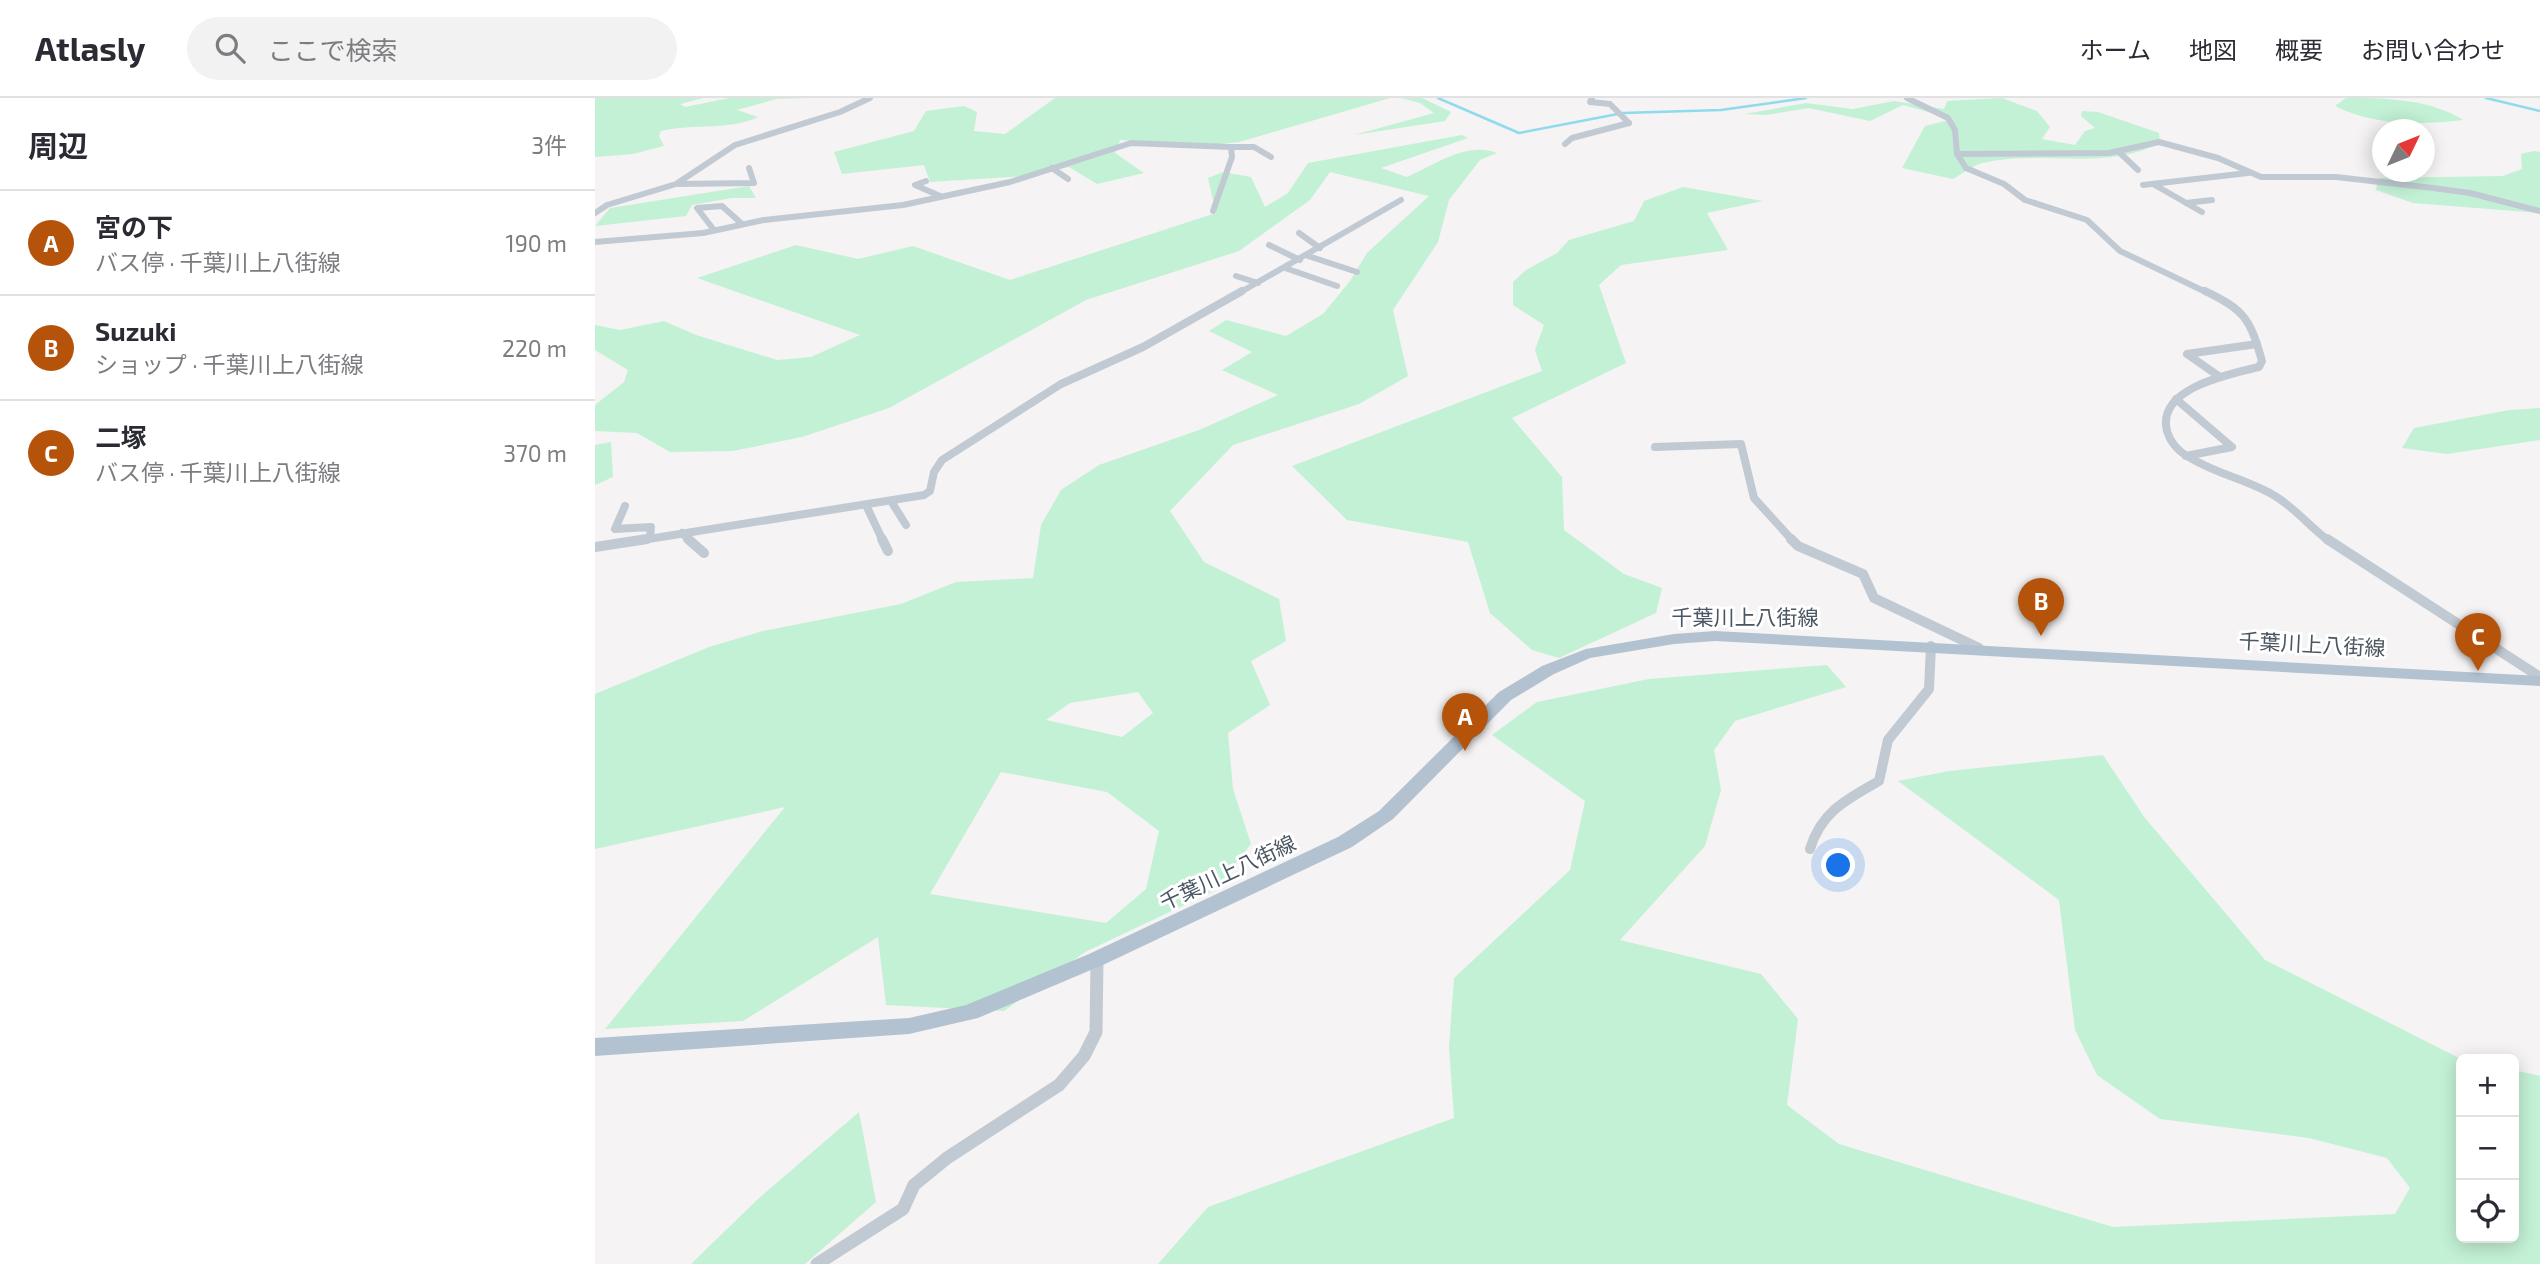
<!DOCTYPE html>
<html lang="ja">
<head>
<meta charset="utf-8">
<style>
  :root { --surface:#fff; --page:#f2f2f3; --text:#2b2b33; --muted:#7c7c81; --line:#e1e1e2; --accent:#b45309 }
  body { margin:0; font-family:"Exo 2","Noto Sans JP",sans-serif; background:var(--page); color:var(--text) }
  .controls { position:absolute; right:21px; bottom:21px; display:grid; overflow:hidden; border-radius:10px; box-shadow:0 4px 18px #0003 }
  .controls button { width:63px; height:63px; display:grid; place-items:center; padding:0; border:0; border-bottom:2px solid var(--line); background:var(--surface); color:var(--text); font:35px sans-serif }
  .compass { position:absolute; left:1777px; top:21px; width:63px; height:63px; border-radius:50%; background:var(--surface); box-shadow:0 4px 18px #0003; rotate:47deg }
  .you { position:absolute; left:1244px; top:768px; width:24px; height:24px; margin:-18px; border:5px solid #fff; border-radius:50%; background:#1a73e8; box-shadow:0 0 0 10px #1a73e833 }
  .badge { display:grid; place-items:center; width:46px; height:46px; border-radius:50%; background:var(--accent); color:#fff; font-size:23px; font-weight:700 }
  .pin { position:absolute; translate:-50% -58px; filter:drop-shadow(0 2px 4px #0008) }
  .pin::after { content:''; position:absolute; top:37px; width:24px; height:21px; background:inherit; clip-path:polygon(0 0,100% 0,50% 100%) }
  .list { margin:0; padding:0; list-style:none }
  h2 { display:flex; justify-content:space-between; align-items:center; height:91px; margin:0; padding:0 28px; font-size:30px }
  h2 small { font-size:23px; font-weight:400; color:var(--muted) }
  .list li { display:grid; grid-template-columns:46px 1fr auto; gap:21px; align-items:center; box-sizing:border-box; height:105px; padding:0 28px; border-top:2px solid var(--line) }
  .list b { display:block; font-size:26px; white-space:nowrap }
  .list p { margin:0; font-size:23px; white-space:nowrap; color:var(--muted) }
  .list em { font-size:23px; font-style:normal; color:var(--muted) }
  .icon { flex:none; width:38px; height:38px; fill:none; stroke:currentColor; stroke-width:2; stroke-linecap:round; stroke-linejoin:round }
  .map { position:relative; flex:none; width:1945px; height:1166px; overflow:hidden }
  header { display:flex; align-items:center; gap:42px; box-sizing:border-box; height:98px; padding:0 35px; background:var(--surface); border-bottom:2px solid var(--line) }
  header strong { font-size:33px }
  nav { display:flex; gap:38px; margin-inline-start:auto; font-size:24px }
  .search { width:490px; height:63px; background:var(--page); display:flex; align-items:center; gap:18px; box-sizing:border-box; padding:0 24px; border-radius:38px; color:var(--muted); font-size:26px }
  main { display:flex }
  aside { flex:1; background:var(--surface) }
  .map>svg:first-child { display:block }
</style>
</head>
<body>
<header>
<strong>Atlasly</strong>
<div class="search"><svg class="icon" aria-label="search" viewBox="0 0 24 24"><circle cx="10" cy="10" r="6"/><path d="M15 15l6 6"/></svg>ここで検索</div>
<nav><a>ホーム</a><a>地図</a><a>概要</a><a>お問い合わせ</a></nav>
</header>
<main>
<aside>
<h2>周辺<small>3件</small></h2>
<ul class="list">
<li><span class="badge">A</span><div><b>宮の下</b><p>バス停 · 千葉川上八街線</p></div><em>190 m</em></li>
<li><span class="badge">B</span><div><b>Suzuki</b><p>ショップ · 千葉川上八街線</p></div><em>220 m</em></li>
<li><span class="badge">C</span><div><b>二塚</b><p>バス停 · 千葉川上八街線</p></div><em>370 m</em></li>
</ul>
</aside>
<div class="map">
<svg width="1945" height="1166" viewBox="0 0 1945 1166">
  <rect width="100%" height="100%" fill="#f5f3f3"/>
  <g fill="#c3f1d5" fill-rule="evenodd">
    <path d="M 0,0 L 108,0 L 85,6 L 90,9 L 134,0 L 216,0 L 181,1 L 142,12 L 163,19 C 134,33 98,25 66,33 L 64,38 L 69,48 L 38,56 L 0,59 Z"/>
    <polygon points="460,0 795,0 644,44 615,47 525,42 520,55 549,75 502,86 474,69 431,78 335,84 329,67 247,76 239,54 319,33 331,13 369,8 382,14 379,33 410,36"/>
    <polygon points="806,0 827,0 856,14 850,23 759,37 839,15 825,5"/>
    <path d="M 1407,0 L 1442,13 L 1455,29 L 1447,41 L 1480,47 L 1490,33 L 1500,30 L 1486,18 L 1487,13 L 1503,14 L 1564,35 L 1565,45 C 1509,74 1446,51 1387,65 C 1377,68 1367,76 1358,81 L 1307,70 L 1330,28 L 1358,21 L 1308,7 L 1275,23 L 1214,10 L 1171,17 L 1150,16 L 1211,5 L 1258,11 L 1299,3 L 1349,11 L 1352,3 Z"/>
    <path d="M 1751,0 C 1789,0 1836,1 1868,22 C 1826,27 1779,28 1740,8 Z"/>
    <path d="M 867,37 L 873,40 L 786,70 L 812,79 C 839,67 872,43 902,55 L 885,62 L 854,102 L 843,144 L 798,212 L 813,278 L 764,306 L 638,347 L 575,413 L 609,464 L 684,501 L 691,543 L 656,563 L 675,607 L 633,635 L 638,691 L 656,746 L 619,793 L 490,854 L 409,913 L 291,907 L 283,839 L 148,923 L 10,931 L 190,709 L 0,751 L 0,596 L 114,549 L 168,533 L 306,506 L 361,484 L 438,480 L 446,427 L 466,392 L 504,367 L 604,332 L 683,297 L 627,272 L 657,254 L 614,233 L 631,222 L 691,238 L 728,216 L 755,183 L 772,155 L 834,98 L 735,74 L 715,102 L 644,153 L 491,202 L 294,310 L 207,339 L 138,353 L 75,354 L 42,335 L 0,333 L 0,307 L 29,284 L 33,272 L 0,252 L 0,227 L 25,232 L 69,223 L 101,237 L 182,262 L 216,259 L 265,237 L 102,180 L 201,147 L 263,161 L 318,148 L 415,182 L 621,115 L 613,80 L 628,74 L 656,79 L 670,109 L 693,95 L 713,65 ZM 543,594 L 558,615 L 527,639 L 451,622 L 475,605 ZM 406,674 L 512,694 L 564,733 L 551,791 L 511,825 L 335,796 Z"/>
    <polygon points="1939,53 1945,54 1945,115 1818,105 1781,92 1783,80 1908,78 1927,71 1926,56"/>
    <polygon points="154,88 161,100 137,100 97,107 91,118 0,128 15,110"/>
    <polygon points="1088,89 1168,103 1112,115 1133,152 1026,167 1004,187 1031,265 917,320 967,379 969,432 1029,476 1067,490 1061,515 964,560 937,552 895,515 873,444 752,422 697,368 947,273 940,252 949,227 918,207 918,184 931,172 962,155 974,142 1039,123 1049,103"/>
    <polygon points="1945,310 1945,342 1852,356 1807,350 1819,330 1914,312"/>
    <polygon points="16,344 18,379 0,387 0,347"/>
    <polygon points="1232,567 1251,589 1140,623 1119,652 1126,692 1110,748 1025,842 1166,876 1203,921 1192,1007 1244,1046 1518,1129 1800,1116 1815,1090 1792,1060 1714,1040 1565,1021 1502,977 1480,932 1464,802 1303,683 1354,673 1508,657 1550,720 1670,862 1866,961 1866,1140 1919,1140 1919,972 1945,978 1945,1166 563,1166 613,1109 859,1020 854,949 859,880 975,772 990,703 897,637 942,604 1054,581"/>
    <polygon points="264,1014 281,1104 210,1166 96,1166 163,1101"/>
  </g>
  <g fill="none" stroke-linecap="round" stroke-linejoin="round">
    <g stroke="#90daee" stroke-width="2.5">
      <polyline points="843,0 924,35 1028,15 1126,12 1211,0"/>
      <polyline points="1891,0 1945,13"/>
    </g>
    <g stroke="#c1cad2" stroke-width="6">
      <polyline points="997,0 995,4 1015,6 1034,25"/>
      <polyline points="1312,0 1353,20 1360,32 1362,56 1371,70 1409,86 1430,102 1492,122 1525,153 1613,195"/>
      <polyline points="970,46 977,40 1034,25"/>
      <polyline points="1525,55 1543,72"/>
      <polyline points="1362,56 1514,55 1564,44 1623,60 1666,79 1741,79 1838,90 1875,95 1945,113"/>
      <polyline points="457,70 473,81"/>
      <polyline points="331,83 320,87 345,98"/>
      <polyline points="83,86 159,85 154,70"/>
      <polyline points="1558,86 1607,114"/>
      <polyline points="1548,87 1653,75"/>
      <polyline points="1591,105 1617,102"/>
      <polyline points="618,113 637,59 636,49 659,49 676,59"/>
      <polyline points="0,115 12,107 81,86 140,47 245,14 275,0"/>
      <polyline points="119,132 102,110 127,108 147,126"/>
      <polyline points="704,135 725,150"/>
      <polyline points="0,144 108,135 169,122 308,107 415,84 536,45 636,49"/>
      <polyline points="674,147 705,162"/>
      <polyline points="713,158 762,174"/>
      <polyline points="690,170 742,188"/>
      <polyline points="641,178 663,185"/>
      <polyline points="644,195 806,102"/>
    </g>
    <g stroke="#c1cad2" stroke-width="8">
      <path d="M 1610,193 C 1650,212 1655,221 1667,263 L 1664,269 C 1635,276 1561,290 1572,333 C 1576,347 1588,357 1601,363 C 1626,377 1655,383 1680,398 C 1700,410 1715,429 1734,443"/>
      <polyline points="1625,279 1592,256 1662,246"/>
      <polyline points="1581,301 1637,349 1591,358"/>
      <polyline points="1060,349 1146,346 1159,400 1198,443"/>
      <polyline points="296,403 311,427"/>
      <polyline points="271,407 288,443"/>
      <polyline points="30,408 20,431 56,429 55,440"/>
      <polyline points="87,435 95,443"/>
      <polyline points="41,443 329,397 335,393 339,374 347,362 466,286 548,249 647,193"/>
    </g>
    <g stroke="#c1cad2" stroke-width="10">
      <polyline points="93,441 109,455"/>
      <polyline points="287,441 293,453"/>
      <polyline points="1196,441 1203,448 1268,476 1279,500 1384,550"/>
      <polyline points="1732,441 1945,579"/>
      <polyline points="0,449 52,441"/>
      <path d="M 1215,751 C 1226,714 1252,701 1284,683 L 1293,642 L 1334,591 L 1336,548"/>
    </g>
    <polyline stroke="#c1cad2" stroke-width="13" points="222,1166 308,1111 319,1087 352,1060 464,987 489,958 501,934 502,861"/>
    <polygon fill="#b3c2d1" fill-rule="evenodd" points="1120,533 1945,578 1945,588 1120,543 1079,546 995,560 959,576 916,602 798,721 757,749 510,866 383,920 314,936 0,958 0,940 314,920 371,907 494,856 743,739 784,713 904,594 947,568 991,551 1079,536"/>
  </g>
  <g text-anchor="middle" stroke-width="6" stroke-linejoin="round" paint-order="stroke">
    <g font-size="21" fill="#4a5661" stroke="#fff">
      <text x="1150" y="527">千葉川上八街線</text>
      <text transform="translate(1717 547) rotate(3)" y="7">千葉川上八街線</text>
      <text transform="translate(633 775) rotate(-25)" y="7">千葉川上八街線</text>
    </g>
  </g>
</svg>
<div class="controls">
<button>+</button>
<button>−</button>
<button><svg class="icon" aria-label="locate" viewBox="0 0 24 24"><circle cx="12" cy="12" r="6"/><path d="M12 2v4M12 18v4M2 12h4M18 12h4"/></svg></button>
</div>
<svg class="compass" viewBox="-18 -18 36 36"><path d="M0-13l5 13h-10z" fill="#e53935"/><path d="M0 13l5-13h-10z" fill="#7c7c81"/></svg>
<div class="you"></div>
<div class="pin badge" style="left:870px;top:653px">A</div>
<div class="pin badge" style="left:1446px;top:538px">B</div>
<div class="pin badge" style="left:1883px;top:573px">C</div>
</div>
</main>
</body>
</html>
